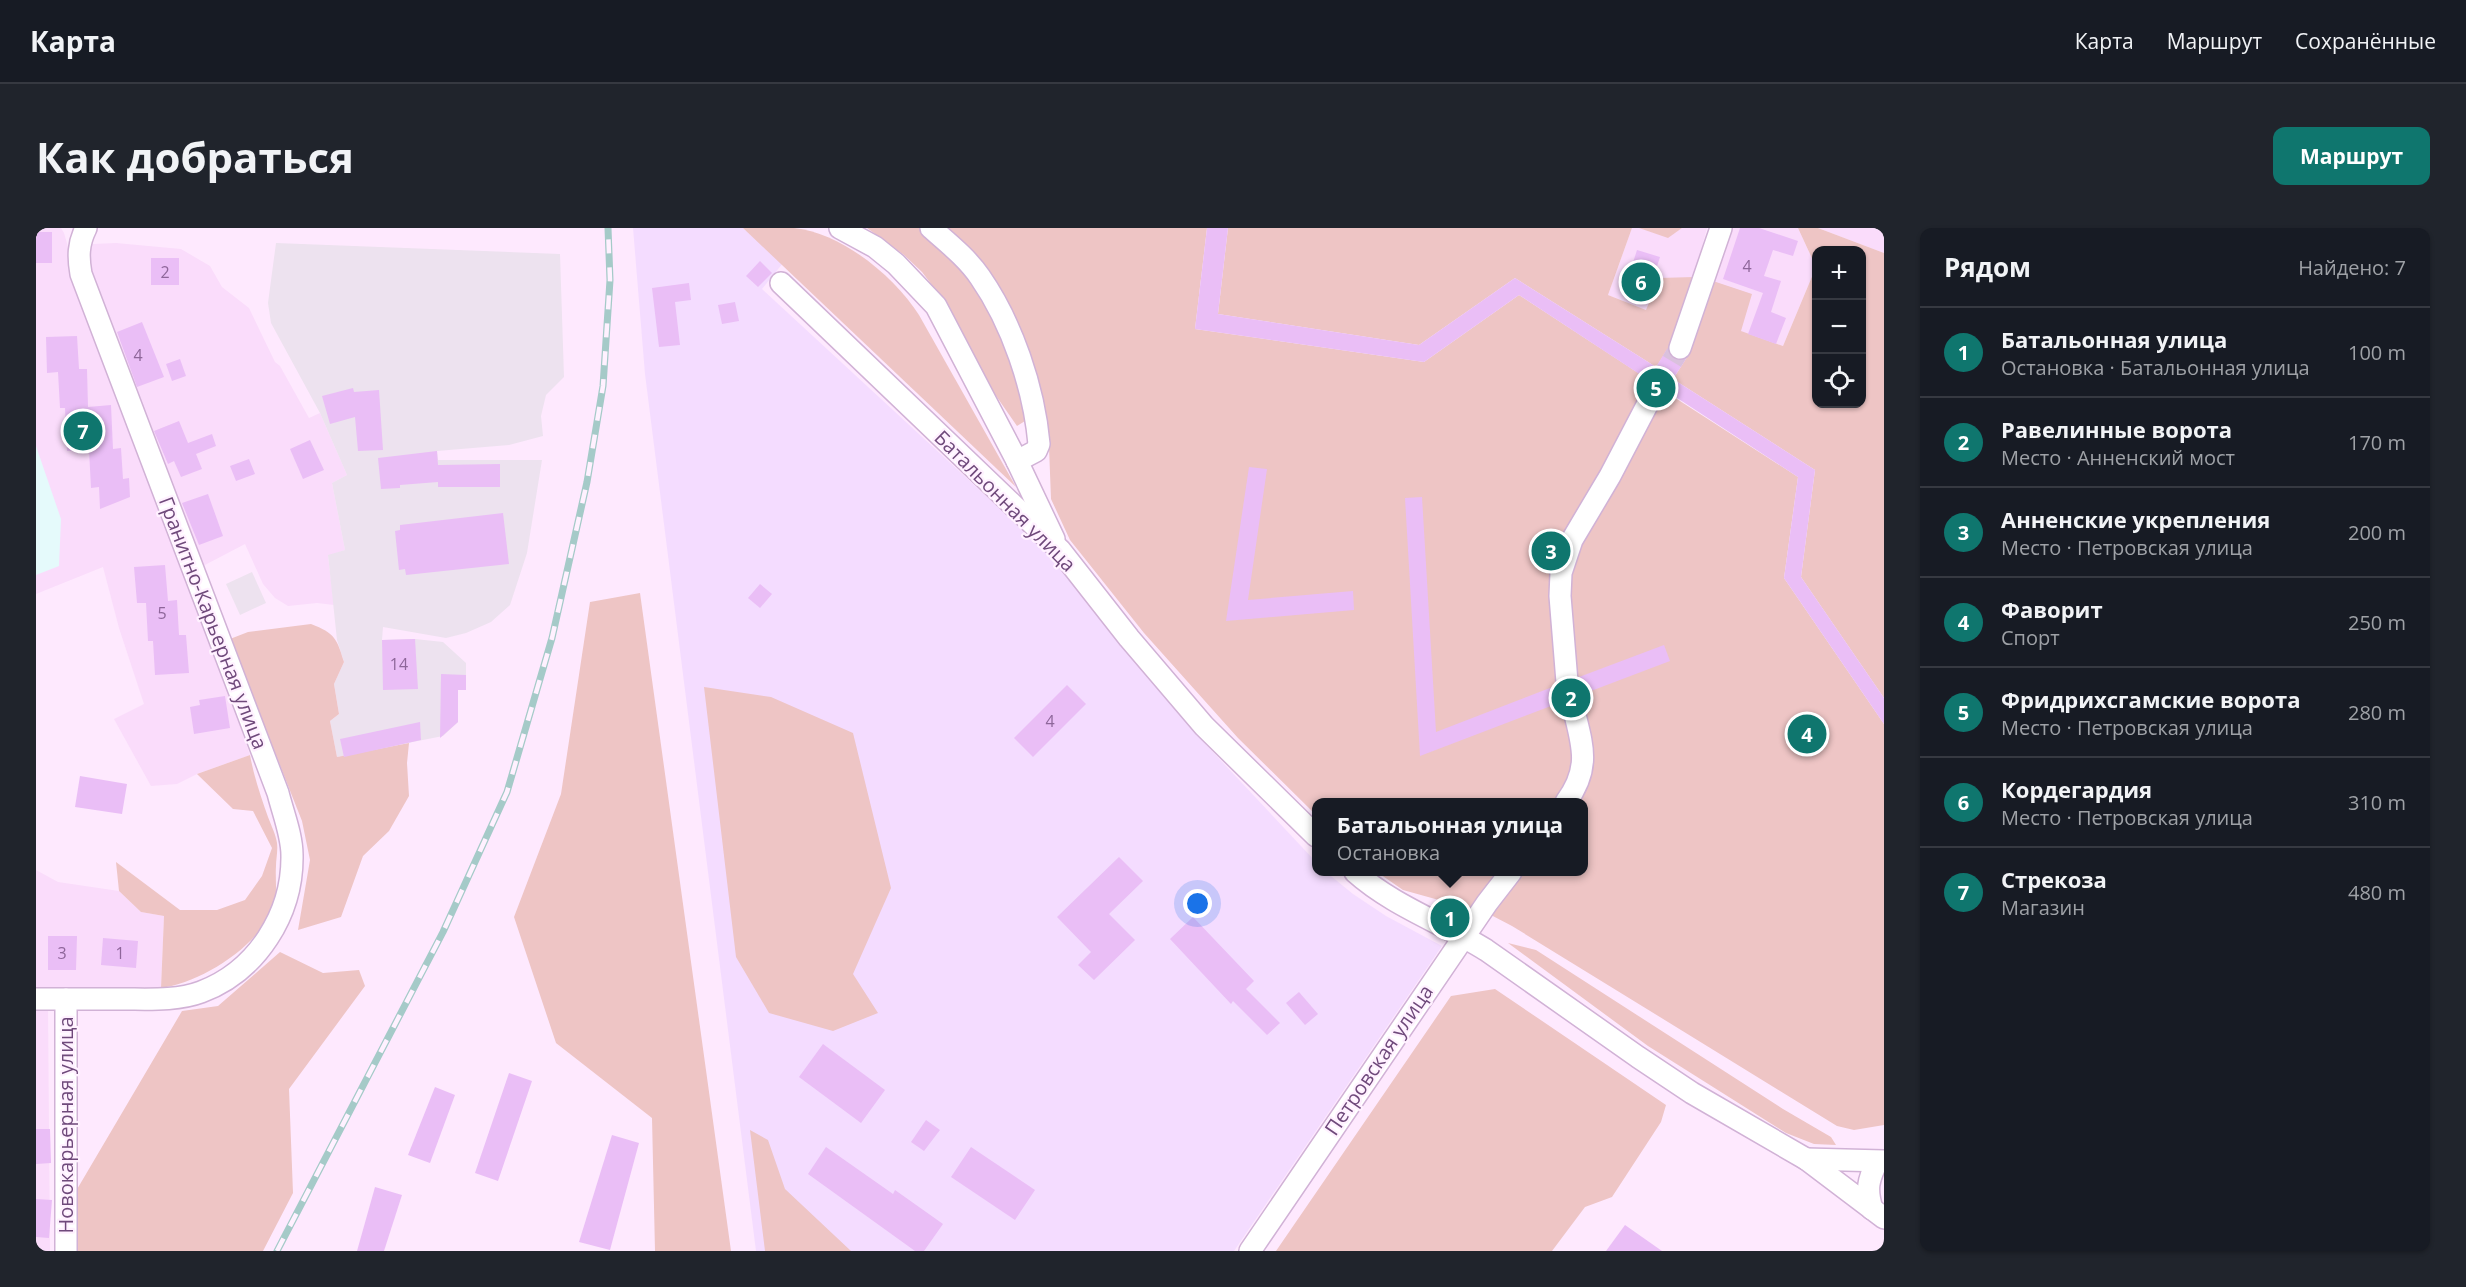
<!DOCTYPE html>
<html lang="ru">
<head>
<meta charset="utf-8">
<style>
  :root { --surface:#171b24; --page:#20242c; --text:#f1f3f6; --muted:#9ea1a6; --line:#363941; --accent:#0f766e }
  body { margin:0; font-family:"Open Sans",sans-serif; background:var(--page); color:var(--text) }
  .controls { position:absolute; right:18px; top:18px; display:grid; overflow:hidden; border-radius:12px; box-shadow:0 2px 4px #0004 }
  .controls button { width:54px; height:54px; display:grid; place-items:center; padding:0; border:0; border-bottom:2px solid var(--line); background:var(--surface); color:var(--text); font:30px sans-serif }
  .you { position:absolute; left:1162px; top:676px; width:21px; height:21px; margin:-15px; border:4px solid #fff; border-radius:50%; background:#1a73e8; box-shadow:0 0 0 9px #1a73e833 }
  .badge { display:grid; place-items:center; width:39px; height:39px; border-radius:50%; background:var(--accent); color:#fff; font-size:20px; font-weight:700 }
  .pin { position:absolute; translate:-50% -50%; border:3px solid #fff; box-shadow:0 2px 6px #0006 }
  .popup { position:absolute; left:1276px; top:570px; width:276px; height:78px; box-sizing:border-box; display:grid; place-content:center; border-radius:12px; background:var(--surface); filter:drop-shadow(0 2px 4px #0005); font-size:20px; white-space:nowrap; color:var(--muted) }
  .popup b { font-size:22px; color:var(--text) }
  .popup::after { content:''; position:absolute; left:50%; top:100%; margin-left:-12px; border:12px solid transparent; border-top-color:var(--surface) }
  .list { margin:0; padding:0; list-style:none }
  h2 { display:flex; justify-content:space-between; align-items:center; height:78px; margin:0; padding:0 24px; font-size:26px }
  h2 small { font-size:20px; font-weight:400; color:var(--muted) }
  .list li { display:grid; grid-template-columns:39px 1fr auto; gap:18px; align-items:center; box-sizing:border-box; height:90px; padding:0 24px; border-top:2px solid var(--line) }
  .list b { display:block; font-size:22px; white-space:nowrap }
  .list p { margin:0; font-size:20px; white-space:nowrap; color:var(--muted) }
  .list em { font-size:20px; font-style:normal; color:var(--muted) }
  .icon { flex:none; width:33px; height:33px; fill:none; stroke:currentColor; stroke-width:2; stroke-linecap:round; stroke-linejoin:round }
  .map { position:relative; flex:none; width:1848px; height:1023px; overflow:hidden; border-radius:12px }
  header { display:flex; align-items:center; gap:36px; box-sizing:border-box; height:84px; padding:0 30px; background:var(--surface); border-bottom:2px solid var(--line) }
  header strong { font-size:28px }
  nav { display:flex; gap:33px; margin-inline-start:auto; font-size:21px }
  .intro { display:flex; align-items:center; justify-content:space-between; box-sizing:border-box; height:144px; padding:0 36px }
  h1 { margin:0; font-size:42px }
  .button { padding:15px 27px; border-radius:12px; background:var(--accent); color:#fff; font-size:21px; font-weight:700 }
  main { display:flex; gap:36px; padding:0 36px }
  aside { flex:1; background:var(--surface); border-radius:12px; box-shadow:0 2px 4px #0004 }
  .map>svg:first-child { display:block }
</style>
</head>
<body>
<header>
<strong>Карта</strong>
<nav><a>Карта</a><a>Маршрут</a><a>Сохранённые</a></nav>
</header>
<div class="intro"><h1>Как добраться</h1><a class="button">Маршрут</a></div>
<main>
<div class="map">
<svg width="1848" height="1023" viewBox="0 0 1848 1023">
  <rect width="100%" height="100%" fill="#fee9fe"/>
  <g fill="#fadcfb">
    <polygon points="0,0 25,0 28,5 44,60 187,441 193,466 214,527 161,546 141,556 115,558 78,491 108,476 83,400 67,339 0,366"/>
    <polygon points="1596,0 1603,0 1632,9 1646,0 1671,0 1658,49 1610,82 1572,67"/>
    <polygon points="1694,0 1762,0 1780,39 1747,118 1704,103 1677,53"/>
    <polygon points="1782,0 1848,0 1848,25"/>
    <polygon points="80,15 145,21 174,38 186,59 213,80 239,134 244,138 273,190 284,185 311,247 296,255 309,322 292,328 298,377 281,375 252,378 239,370 227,356 209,316 167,338 116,200 54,45 53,22 57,16"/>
    <polygon points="0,642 22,654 83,663 105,684 128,688 125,760 0,760"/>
    <polygon points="0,777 12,778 14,1023 0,1023"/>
  </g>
  <polygon fill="#f4dcff" points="597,0 707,0 747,35 726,61 1015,328 1084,417 1160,506 1280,634 1280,644 1290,644 1317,666 1350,688 1406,718 1198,1023 720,1023 609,146"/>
  <g fill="#ede2ef">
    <polygon points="240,15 524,26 528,149 510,167 505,188 507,208 473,217 401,223 402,232 506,232 491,325 474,377 455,394 430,405 410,410 347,399 346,412 379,411 407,414 430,435 430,462 422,462 422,494 407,508 301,529 294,493 303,486 298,456 308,434 301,412 292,327 309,322 296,255 311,247 284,185 235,95 232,75"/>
    <polygon points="216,344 230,375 204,387 190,356"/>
  </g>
  <polygon fill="#e5fafb" points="0,218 25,291 23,338 0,347"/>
  <g fill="#eec5c5" fill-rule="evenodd">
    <path d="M 707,0 C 724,0 742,0 758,0 C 806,5 858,48 883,87 L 980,259 Z"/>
    <polygon points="831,0 886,0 917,28 954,76 987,168 989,193 981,198 949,152 905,69 886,44 868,27"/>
    <polygon points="904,0 1171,0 1159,101 1388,134 1483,67 1613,152 1612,154 1628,166 1630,164 1762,249 1748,350 1848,496 1848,897 1818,902 1801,898 1476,698 1453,686 1367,662 1341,644 1547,644 1547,574 1280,574 1280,587 1202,510 1108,405 1034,312 1015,271 1013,219 998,155"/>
    <polygon points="1192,0 1596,0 1572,67 1610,82 1623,50 1658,49 1636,115 1620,139 1479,50 1383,117 1182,86"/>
    <polygon points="1603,0 1646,0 1632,10"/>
    <path d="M 1762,0 L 1782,0 L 1848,25 L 1848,470 L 1765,349 L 1779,242 L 1637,151 L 1653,126 L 1677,53 L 1716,66 L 1705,103 L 1747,118 L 1780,39 ZM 1780,22 L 1826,22 L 1826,176 L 1780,176 Z"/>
    <polygon points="604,365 695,1023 619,1023 616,890 520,815 478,689 525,566 554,374"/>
    <path d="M 275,396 C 299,405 301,411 308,434 L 298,456 L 303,486 L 294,493 L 301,529 L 373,515 L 371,535 L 373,568 L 353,603 L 327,628 L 305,689 L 262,702 L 274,632 L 266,593 L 194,411 L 212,404 Z"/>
    <polygon points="668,459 735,469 817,505 855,660 817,746 842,785 797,803 733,785 700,729"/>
    <path d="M 214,527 C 218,549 225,569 232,589 C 235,597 240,607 241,615 C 242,623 240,631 240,638 C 239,653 242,665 237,679 C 223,719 164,755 125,760 L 128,688 L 105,684 L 83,663 L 80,634 L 144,682 L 181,682 L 209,672 L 226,648 L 236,620 L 217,583 L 197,581 L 161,546 Z"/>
    <polygon points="1472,715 1500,722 1747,881 1795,909 1800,917 1778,916 1750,905 1612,818"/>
    <polygon points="244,724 287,745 323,742 329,758 253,861 257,965 227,1023 40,1023 40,963 146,783 182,778"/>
    <polygon points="1459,761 1630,877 1625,894 1576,969 1549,979 1516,1023 1240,1023 1415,768"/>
    <polygon points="714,902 732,912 749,961 815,1023 729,1023"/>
  </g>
  <g fill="#eabef6">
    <polygon points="1171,0 1192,0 1182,86 1383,117 1479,50 1620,139 1631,121 1634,128 1639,132 1650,131 1637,151 1779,242 1765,349 1848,470 1848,496 1748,350 1762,249 1632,164 1631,154 1626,149 1619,147 1611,151 1483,67 1388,134 1159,101"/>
    <polygon points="1704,0 1723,0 1762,13 1757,28 1737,22 1728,48 1745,53 1735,84 1750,90 1740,116 1712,106 1727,65 1687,51"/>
    <rect x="0" y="4" width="16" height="31"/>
    <polygon points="1601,22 1624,29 1610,73 1587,66"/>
    <rect x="115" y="30" width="28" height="27"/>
    <polygon points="724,33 736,45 722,59 710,48"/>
    <polygon points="653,55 655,72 639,74 644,117 623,119 616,60"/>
    <polygon points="699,74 703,93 686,96 682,77"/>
    <polygon points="106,94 128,149 101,159 81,104"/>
    <polygon points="41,108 43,141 51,141 52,179 75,177 77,221 85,220 87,251 93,250 94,269 64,281 63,259 55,260 53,222 31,223 29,180 24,180 22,144 11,145 10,109"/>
    <polygon points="144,131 150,148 136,153 130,136"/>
    <polygon points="317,160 318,164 343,162 347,222 322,223 319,189 294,196 286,168"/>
    <polygon points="143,193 152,215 176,206 180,218 160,226 166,241 145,249 138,233 132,236 118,203"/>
    <polygon points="274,212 288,242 267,251 254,221"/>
    <polygon points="401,223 402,237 464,236 464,259 402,259 402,254 364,257 364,260 345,261 342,230"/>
    <polygon points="213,231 219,246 200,253 194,238"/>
    <polygon points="1213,239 1231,241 1212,372 1317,363 1318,382 1190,393"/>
    <polygon points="172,266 187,308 163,317 146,275"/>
    <polygon points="1386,269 1400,504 1519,458 1524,464 1523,475 1384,528 1369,270"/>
    <polygon points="467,285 473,336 370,347 369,341 363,342 359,303 364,302 364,297"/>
    <polygon points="129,337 132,373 141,372 143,407 150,407 153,445 119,447 117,413 112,413 110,375 101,375 98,339"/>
    <polygon points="724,356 736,366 724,380 712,370"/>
    <polygon points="379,411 382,461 347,462 346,412"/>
    <polygon points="1628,417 1634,433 1547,466 1542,460 1543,449"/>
    <polygon points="405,446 430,447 430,462 422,462 422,494 404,510"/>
    <polygon points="1031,457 1050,476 997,529 978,510"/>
    <polygon points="189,468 194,500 158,506 154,479 164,477 163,472"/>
    <polygon points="384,494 385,512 308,529 304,511"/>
    <polygon points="44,548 91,556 86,586 39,579"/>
    <polygon points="1083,629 1107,653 1073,686 1099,712 1058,752 1042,737 1055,724 1021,689"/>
    <polygon points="1157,689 1218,753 1210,761 1244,795 1231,807 1197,773 1195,776 1134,711"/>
    <polygon points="12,708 41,708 40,742 12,742"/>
    <polygon points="67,710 102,713 100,740 65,737"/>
    <polygon points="1263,764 1282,786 1269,797 1250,775"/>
    <polygon points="787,816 849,862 825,895 763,849"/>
    <polygon points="473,845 496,853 462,953 439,945"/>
    <polygon points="399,859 419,867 394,935 372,927"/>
    <polygon points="890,892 904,902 888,923 875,914"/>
    <polygon points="0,901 14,901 15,935 0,936"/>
    <polygon points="576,907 603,915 574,1022 543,1014"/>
    <polygon points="790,919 857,966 859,962 907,996 888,1023 879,1023 772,946"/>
    <polygon points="935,919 999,962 979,992 915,949"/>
    <polygon points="339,959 366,967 348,1023 321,1023"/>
    <polygon points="0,971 16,972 13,1010 0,1009"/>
    <polygon points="1589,997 1626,1023 1570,1023"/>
  </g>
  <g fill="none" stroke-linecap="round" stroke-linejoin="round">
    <polyline stroke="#dac1dd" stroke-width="21" stroke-dasharray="21 10" stroke-linecap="butt" points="1620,160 1644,120"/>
    <defs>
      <g id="minor">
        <polyline points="804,0 839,19 860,36 900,78 981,233 1018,311"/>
        <path d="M 895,0 C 912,15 931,30 944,49 C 976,95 998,160 1003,216 L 1000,223 L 981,233"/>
        <polyline points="745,55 1024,322 1093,410 1168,498 1280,608"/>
        <polyline points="1644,120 1685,0"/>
        <polyline points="1531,454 1524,368 1525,345 1536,312 1574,248 1620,160"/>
        <path d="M 1530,574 C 1558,536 1544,512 1535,470"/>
        <path d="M 1319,644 C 1357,678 1407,695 1450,722 L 1602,829 L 1656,865 L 1770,931 L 1848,990"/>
        <path d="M 0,771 C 29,771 58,771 87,771 C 112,771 141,773 165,764 C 221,743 257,686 256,627 C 256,607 247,585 242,565 L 45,46 C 42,29 42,16 50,0"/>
        <polyline points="1770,931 1848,933"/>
        <path d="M 1836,981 C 1830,961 1832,952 1841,934"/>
        <polyline points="30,1023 30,771"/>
        <polyline points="1214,1023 1451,675 1475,644"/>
      </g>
    </defs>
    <use href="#minor" stroke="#d1b2d6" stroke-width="24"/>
    <use href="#minor" stroke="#fff" stroke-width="21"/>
    <defs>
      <polyline id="rail" points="241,1023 407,704 471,564 516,410 551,254 567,158 574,52 572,0"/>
    </defs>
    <use href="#rail" stroke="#a5cac8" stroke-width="7"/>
    <use href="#rail" stroke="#fff1ff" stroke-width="4.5" stroke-dasharray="14" stroke-linecap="butt"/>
  </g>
  <g text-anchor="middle" stroke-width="4.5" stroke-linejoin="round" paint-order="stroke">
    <g font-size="16" fill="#8e669a">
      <text x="1711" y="44">4</text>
      <text x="129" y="50">2</text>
      <text x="102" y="133">4</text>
      <text x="126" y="391">5</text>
      <text x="363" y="442">14</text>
      <text x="1014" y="499">4</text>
      <text x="26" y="731">3</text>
      <text x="84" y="731">1</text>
    </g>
    <g font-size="20" fill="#6f497b" stroke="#fff1ff">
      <text transform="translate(969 273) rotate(45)" y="7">Батальонная улица</text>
      <text transform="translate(177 395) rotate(69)" y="7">Гранитно-Карьерная улица</text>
      <text transform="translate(1343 832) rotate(-56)" y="7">Петровская улица</text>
      <text transform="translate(30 897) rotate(-90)" y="7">Новокарьерная улица</text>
    </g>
  </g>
</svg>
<div class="controls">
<button>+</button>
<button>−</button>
<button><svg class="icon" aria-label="locate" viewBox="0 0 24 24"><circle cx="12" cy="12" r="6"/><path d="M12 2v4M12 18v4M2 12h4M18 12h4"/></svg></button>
</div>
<div class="you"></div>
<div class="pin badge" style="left:1414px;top:690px">1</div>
<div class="popup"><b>Батальонная улица</b>Остановка</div>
<div class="pin badge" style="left:1535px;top:470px">2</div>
<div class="pin badge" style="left:1515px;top:323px">3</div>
<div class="pin badge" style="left:1771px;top:506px">4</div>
<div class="pin badge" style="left:1620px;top:160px">5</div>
<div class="pin badge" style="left:1605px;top:54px">6</div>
<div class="pin badge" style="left:47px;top:203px">7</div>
</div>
<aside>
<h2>Рядом<small>Найдено: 7</small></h2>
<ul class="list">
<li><span class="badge">1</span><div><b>Батальонная улица</b><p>Остановка · Батальонная улица</p></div><em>100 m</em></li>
<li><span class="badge">2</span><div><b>Равелинные ворота</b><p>Место · Анненский мост</p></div><em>170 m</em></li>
<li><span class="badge">3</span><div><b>Анненские укрепления</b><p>Место · Петровская улица</p></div><em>200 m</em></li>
<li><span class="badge">4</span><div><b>Фаворит</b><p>Спорт</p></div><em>250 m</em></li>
<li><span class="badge">5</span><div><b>Фридрихсгамские ворота</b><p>Место · Петровская улица</p></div><em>280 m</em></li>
<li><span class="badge">6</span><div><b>Кордегардия</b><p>Место · Петровская улица</p></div><em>310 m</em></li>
<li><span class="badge">7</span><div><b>Стрекоза</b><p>Магазин</p></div><em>480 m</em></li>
</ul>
</aside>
</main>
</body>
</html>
